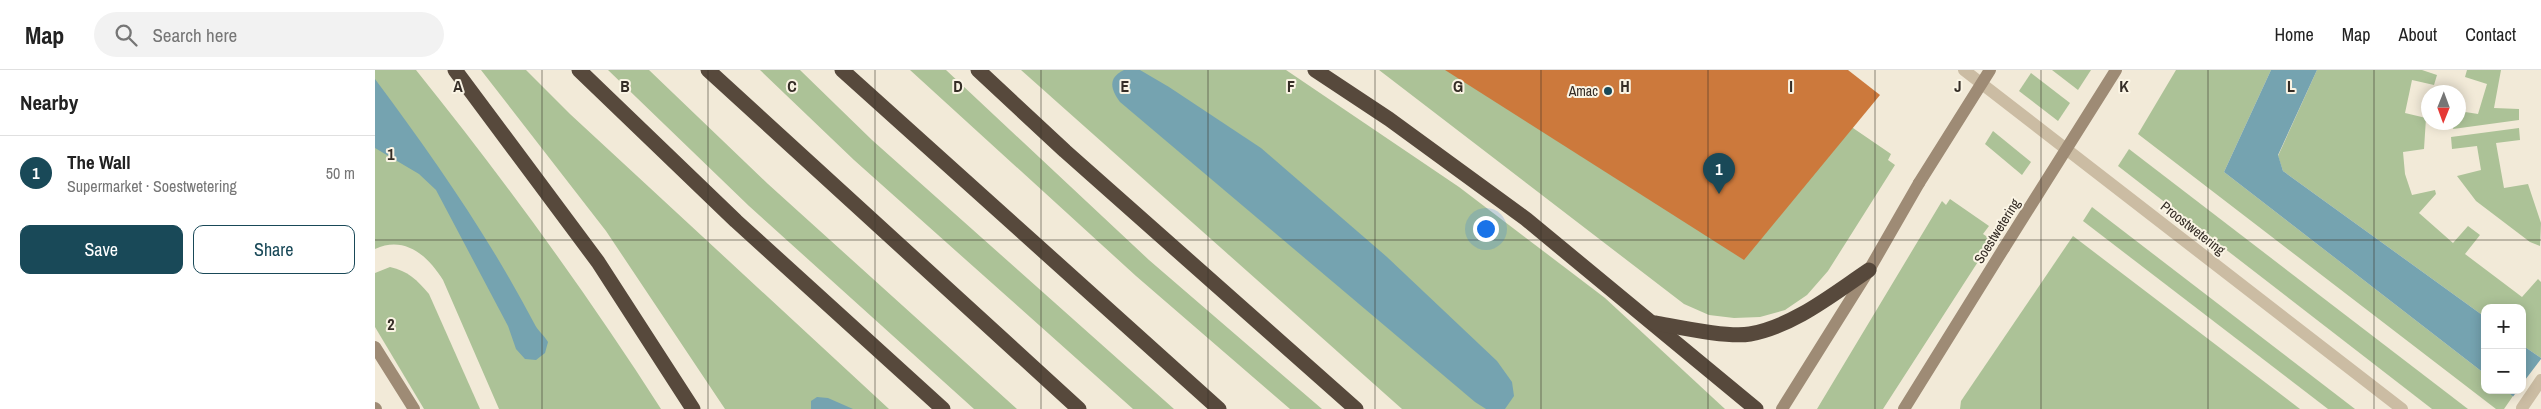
<!DOCTYPE html>
<html lang="en">
<head>
<meta charset="utf-8">
<style>
  :root { --surface:#fff; --page:#f2f2f2; --text:#222; --muted:#767676; --line:#e0e0e0; --accent:#194958 }
  body { margin:0; font-family:"Archivo Narrow",sans-serif; background:var(--page); color:var(--text) }
  .controls { position:absolute; right:15px; bottom:15px; display:grid; overflow:hidden; border-radius:10px; box-shadow:0 2px 12px #0003 }
  .controls button { width:45px; height:45px; display:grid; place-items:center; padding:0; border:0; border-bottom:1px solid var(--line); background:var(--surface); color:var(--text); font:25px sans-serif }
  .compass { position:absolute; left:2046px; top:15px; width:45px; height:45px; border-radius:50%; background:var(--surface); box-shadow:0 2px 12px #0003; rotate:181deg }
  .you { position:absolute; left:1110px; top:158px; width:18px; height:18px; margin:-12px; border:4px solid #fff; border-radius:50%; background:#1a73e8; box-shadow:0 0 0 8px #1a73e833 }
  .badge { display:grid; place-items:center; width:32px; height:32px; border-radius:50%; background:var(--accent); color:#fff; font-size:16px; font-weight:700 }
  .pin { position:absolute; translate:-50% -41px; filter:drop-shadow(0 1px 2px #0008) }
  .pin::after { content:''; position:absolute; top:26px; width:18px; height:15px; background:inherit; clip-path:polygon(0 0,100% 0,50% 100%) }
  .list { margin:0; padding:0; list-style:none }
  h2 { display:flex; justify-content:space-between; align-items:center; height:65px; margin:0; padding:0 20px; font-size:21px }
  h2 small { font-size:16px; font-weight:400; color:var(--muted) }
  .list li { display:grid; grid-template-columns:32px 1fr auto; gap:15px; align-items:center; box-sizing:border-box; height:75px; padding:0 20px; border-top:1px solid var(--line) }
  .list b { display:block; font-size:19px; white-space:nowrap }
  .list p { margin:0; font-size:16px; white-space:nowrap; color:var(--muted) }
  .list em { font-size:16px; font-style:normal; color:var(--muted) }
  .actions { display:flex; gap:10px; padding:15px 20px }
  .actions a { flex:1; padding:11px 0; border:1px solid var(--accent); border-radius:10px; text-align:center; font-size:18px; color:var(--accent) }
  .actions .main { background:var(--accent); color:#fff }
  .icon { flex:none; width:28px; height:28px; fill:none; stroke:currentColor; stroke-width:2; stroke-linecap:round; stroke-linejoin:round }
  .map { position:relative; flex:none; width:2166px; height:339px; overflow:hidden }
  header { display:flex; align-items:center; gap:30px; box-sizing:border-box; height:70px; padding:0 25px; background:var(--surface); border-bottom:1px solid var(--line) }
  header strong { font-size:24px }
  nav { display:flex; gap:28px; margin-inline-start:auto; font-size:18px }
  .search { width:350px; height:45px; background:var(--page); display:flex; align-items:center; gap:12px; box-sizing:border-box; padding:0 18px; border-radius:28px; color:var(--muted); font-size:19px }
  main { display:flex }
  aside { flex:1; background:var(--surface) }
  .map>svg:first-child { display:block }
</style>
</head>
<body>
<header>
<strong>Map</strong>
<div class="search"><svg class="icon" aria-label="search" viewBox="0 0 24 24"><circle cx="10" cy="10" r="6"/><path d="M15 15l6 6"/></svg>Search here</div>
<nav><a>Home</a><a>Map</a><a>About</a><a>Contact</a></nav>
</header>
<main>
<aside>
<h2>Nearby<small></small></h2>
<ul class="list">
<li><span class="badge">1</span><div><b>The Wall</b><p>Supermarket · Soestwetering</p></div><em>50 m</em></li>
</ul>
<div class="actions"><a class="main">Save</a><a>Share</a></div>
</aside>
<div class="map">
<svg width="2166" height="339" viewBox="0 0 2166 339">
  <rect width="100%" height="100%" fill="#f2ead8"/>
  <g fill="#acc297">
    <path d="M 0,0 L 41,0 C 128,108 211,222 286,339 L 124,339 L 68,210 C 53,186 30,165 0,179 Z"/>
    <polygon points="106,0 151,0 195,44 514,339 350,339 231,161"/>
    <polygon points="233,0 274,0 393,114 642,339 599,339 374,136"/>
    <polygon points="385,0 425,0 497,70 799,339 758,339 479,90"/>
    <polygon points="535,0 571,0 774,190 947,339 915,339 761,206"/>
    <polygon points="646,0 911,0 1084,117 1230,228 1350,339 1027,339"/>
    <polygon points="1004,0 1093,0 1478,58 1516,84 1513,90 1520,95 1453,201 1432,225 1410,240 1385,247 1359,248 1334,245 1309,234"/>
    <polygon points="1677,0 1716,0 1703,20"/>
    <polygon points="1801,0 1896,0 1849,102 2110,304 2110,320 2130,320 2138,326 2129,339 2121,339 1763,64"/>
    <polygon points="1942,0 2047,0 2062,5 2059,15 2037,10 2030,43 2051,48 2049,79 2028,82 2030,104 2037,125 2060,120 2061,124 2044,143 2078,173 2093,156 2105,165 2090,184 2147,227 2163,209 2166,212 2166,288 2147,275 2147,238 2110,238 2110,247 1908,101 1903,86"/>
    <polygon points="2092,0 2126,0 2119,38 2144,39 2144,50 2078,59 2079,53 2084,52 2084,41 2103,44 2112,14 2090,7"/>
    <polygon points="1656,3 1695,33 1683,51 1644,21"/>
    <polygon points="2144,58 2145,70 2121,73 2129,118 2153,114 2166,153 2165,176 2155,172 2101,131 2082,106 2106,100 2102,76 2077,79 2076,67"/>
    <polygon points="1618,61 1656,92 1647,105 1610,74"/>
    <polygon points="1754,79 2093,339 2057,339 1743,96"/>
    <polygon points="1575,129 1614,156 1608,164 1617,170 1508,339 1442,339 1567,131 1571,135"/>
    <polygon points="1717,137 1980,339 1953,339 1708,151"/>
    <polygon points="1698,166 1925,339 1585,339 1586,331"/>
    <path d="M 15,197 C 33,201 42,210 54,224 L 105,339 L 49,339 L 0,257 L 0,203 Z"/>
  </g>
  <g fill="#75a3b0">
    <path d="M 749,0 L 765,0 L 794,17 L 886,78 L 1012,187 L 1122,291 L 1137,312 L 1139,326 L 1130,339 L 1111,339 L 1100,332 L 745,32 C 736,20 732,8 749,0 Z"/>
    <polygon points="1896,0 1942,0 1903,85 1908,101 2110,247 2110,304 1849,102"/>
    <path d="M 0,9 C 58,87 114,167 159,253 C 162,260 169,265 173,272 L 170,283 L 161,290 L 150,289 L 141,279 L 133,256 L 61,120 L 44,104 L 0,78 Z"/>
    <polygon points="2147,275 2166,288 2166,339 2154,339 2130,320 2147,320"/>
    <polygon points="442,327 453,328 478,339 436,339 436,331"/>
  </g>
  <polygon fill="#f2ead8" points="2166,289 2166,339 2150,339 2137,328 2143,320 2147,320 2147,314"/>
  <polygon fill="#cc793c" points="1070,0 1473,0 1505,25 1369,190"/>
  <g fill="none" stroke-linecap="round" stroke-linejoin="round">
    <polyline stroke="#cbbca3" stroke-width="12" points="2147,338 2166,310"/>
    <polyline stroke="#cbbca3" stroke-width="12" points="1589,0 2027,339"/>
    <g stroke="#9e8b75" stroke-width="12">
      <polyline points="0,277 39,339"/>
      <polyline points="0,338 1,339"/>
      <polyline points="1407,339 1494,200 1544,113"/>
      <polyline points="1529,339 1629,178"/>
    </g>
    <g stroke="#57493c" stroke-width="15">
      <polyline points="80,0 223,192 318,339"/>
      <polyline points="204,0 361,151 568,339"/>
      <polyline points="333,0 704,339"/>
      <polyline points="467,0 844,339"/>
      <polyline points="603,0 690,81 981,339"/>
      <polyline points="940,0 1014,49 1151,149 1381,339"/>
      <path d="M 1280,253 C 1303,257 1353,268 1375,264 C 1419,256 1458,224 1494,200"/>
    </g>
    <g stroke="#9e8b75" stroke-width="12">
      <polyline points="1544,113 1615,0"/>
      <polyline points="1629,178 1741,0"/>
    </g>
  </g>
  <path fill="none" stroke="#352d26" stroke-width="1" stroke-opacity="0.55" d="M 167,0 L 167,339M 333,0 L 333,339M 500,0 L 500,339M 666,0 L 666,339M 833,0 L 833,339M 1000,0 L 1000,339M 1166,0 L 1166,339M 1333,0 L 1333,339M 1500,0 L 1500,339M 1666,0 L 1666,339M 1833,0 L 1833,339M 1999,0 L 1999,339M 0,170 L 2166,170"/>
  <circle fill="#194958" stroke="#faf4e4" stroke-width="2" cx="1233" cy="21" r="5"/>
  <g text-anchor="middle" stroke-width="4" stroke-linejoin="round" paint-order="stroke">
    <g font-size="14" fill="#352d26" stroke="#faf4e4" text-anchor="end">
      <text x="1223" y="26">Amac</text>
    </g>
    <g font-size="14" fill="#352d26" stroke="#faf4e4">
      <text transform="translate(1818 158) rotate(38)" y="5">Proostwetering</text>
      <text transform="translate(1622 161) rotate(-58)" y="5">Soestwetering</text>
    </g>
  </g>
  <g font-size="16" text-anchor="middle" font-weight="bold" fill="#352d26" stroke="#faf4e4" stroke-width="4" stroke-linejoin="round" paint-order="stroke">
    <text x="83" y="22">A</text>
    <text x="250" y="22">B</text>
    <text x="417" y="22">C</text>
    <text x="583" y="22">D</text>
    <text x="750" y="22">E</text>
    <text x="916" y="22">F</text>
    <text x="1083" y="22">G</text>
    <text x="1250" y="22">H</text>
    <text x="1416" y="22">I</text>
    <text x="1583" y="22">J</text>
    <text x="1749" y="22">K</text>
    <text x="1916" y="22">L</text>
    <text x="16" y="90">1</text>
    <text x="16" y="260">2</text>
  </g>
</svg>
<div class="controls">
<button>+</button>
<button>−</button>
</div>
<svg class="compass" viewBox="-18 -18 36 36"><path d="M0-13l5 13h-10z" fill="#e53935"/><path d="M0 13l5-13h-10z" fill="#767676"/></svg>
<div class="you"></div>
<div class="pin badge" style="left:1344px;top:124px">1</div>
</div>
</main>
</body>
</html>
